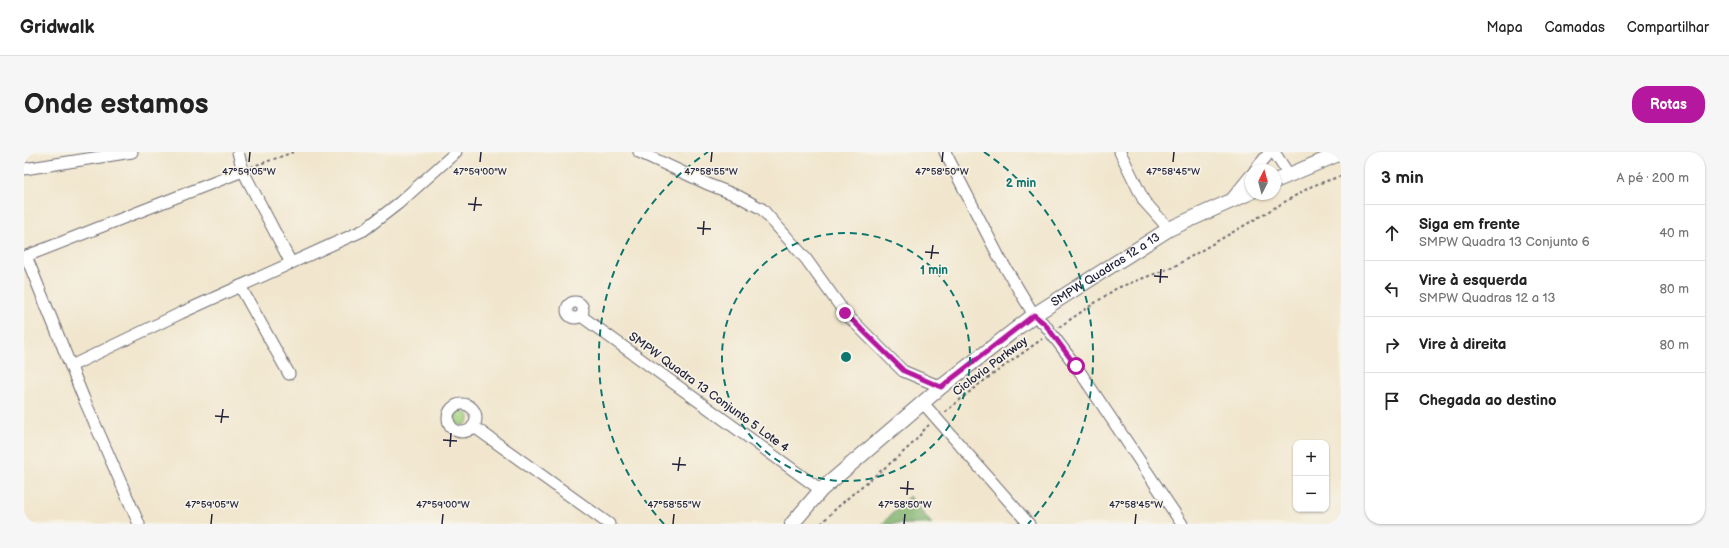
<!DOCTYPE html>
<html lang="pt">
<head>
<meta charset="utf-8">
<style>
  :root { --surface:#fff; --page:#f6f6f6; --text:#222; --muted:#767676; --line:#e0e0e0; --accent:#b5179e }
  body { margin:0; font-family:"Balsamiq Sans",sans-serif; background:var(--page); color:var(--text) }
  .controls { position:absolute; right:12px; bottom:12px; display:grid; overflow:hidden; border-radius:8px; box-shadow:0 1px 3px #0004 }
  .controls button { width:36px; height:36px; display:grid; place-items:center; padding:0; border:0; border-bottom:1px solid var(--line); background:var(--surface); color:var(--text); font:20px sans-serif }
  .compass { position:absolute; left:1221px; top:12px; width:36px; height:36px; border-radius:50%; background:var(--surface); box-shadow:0 1px 3px #0004; rotate:6deg }
  .stop { position:absolute; width:12px; height:12px; margin:-9px; border:3px solid #b5179e; border-radius:50%; background:#fff }
  .stop.end { background:#b5179e; border-color:#fff; box-shadow:0 1px 4px #0008 }
  .list { margin:0; padding:0; list-style:none }
  h2 { display:flex; justify-content:space-between; align-items:center; height:52px; margin:0; padding:0 16px; font-size:17px }
  h2 small { font-size:13px; font-weight:400; color:var(--muted) }
  .list li { display:grid; grid-template-columns:26px 1fr auto; gap:12px; align-items:center; box-sizing:border-box; height:56px; padding:0 16px; border-top:1px solid var(--line) }
  .list b { display:block; font-size:15px; white-space:nowrap }
  .list p { margin:0; font-size:13px; white-space:nowrap; color:var(--muted) }
  .list em { font-size:13px; font-style:normal; color:var(--muted) }
  .icon { flex:none; width:22px; height:22px; fill:none; stroke:currentColor; stroke-width:2; stroke-linecap:round; stroke-linejoin:round }
  .map { position:relative; flex:none; width:1317px; height:372px; overflow:hidden; border-radius:16px }
  header { display:flex; align-items:center; gap:24px; box-sizing:border-box; height:56px; padding:0 20px; background:var(--surface); border-bottom:1px solid var(--line) }
  header strong { font-size:19px }
  nav { display:flex; gap:22px; margin-inline-start:auto; font-size:14px }
  .intro { display:flex; align-items:center; justify-content:space-between; box-sizing:border-box; height:96px; padding:0 24px }
  h1 { margin:0; font-size:28px }
  .button { padding:10px 18px; border-radius:16px; background:var(--accent); color:#fff; font-size:14px; font-weight:700 }
  main { display:flex; gap:24px; padding:0 24px }
  aside { flex:1; background:var(--surface); border-radius:16px; box-shadow:0 1px 3px #0004 }
  .map>svg:first-child { display:block }
</style>
</head>
<body>
<header>
<strong>Gridwalk</strong>
<nav><a>Mapa</a><a>Camadas</a><a>Compartilhar</a></nav>
</header>
<div class="intro"><h1>Onde estamos</h1><a class="button">Rotas</a></div>
<main>
<div class="map">
<svg width="1317" height="372" viewBox="0 0 1317 372">
  <rect width="100%" height="100%" fill="#f7f3e8"/>
  <filter id="ink" filterUnits="userSpaceOnUse"><feTurbulence type="fractalNoise" baseFrequency=".025" numOctaves="2"/><feDisplacementMap in="SourceGraphic" scale="8" xChannelSelector="R" yChannelSelector="G"/><feConvolveMatrix kernelMatrix="1 2 1 2 8 2 1 2 1" color-interpolation-filters="sRGB"/></filter>
  <filter id="wash" filterUnits="userSpaceOnUse"><feTurbulence type="fractalNoise" baseFrequency=".012" numOctaves="4" result="noise"/><feDisplacementMap in="SourceGraphic" scale="16" xChannelSelector="R" yChannelSelector="G"/><feGaussianBlur stdDeviation="0.9" result="paint"/><feColorMatrix in="noise" values="0 0 0 0 0 0 0 0 0 0 0 0 0 0 0 0 0 1.4 0 .05"/><feComposite in="paint" operator="in"/></filter>
  <g filter="url(#wash)">
    <rect width="100%" height="100%" fill="#f1e6cd"/>
    <circle fill="#a2d180" stroke="#627a5e" cx="438" cy="266" r="7"/>
    <polygon fill="#81b36e" stroke="#526a54" points="885,344 908,372 858,372"/>
  </g>
  <g filter="url(#ink)">
    <g fill="none" stroke-linecap="round" stroke-linejoin="round">
      <defs>
        <g id="minor">
          <polyline points="214,0 219,19 267,111"/>
          <polyline points="615,0 686,33 714,44 738,57 782,107 821,161 879,219 917,235"/>
          <polyline points="921,0 975,105 1010,163 1021,173 1052,214 1158,372"/>
          <polyline points="1096,0 1120,49 1145,77"/>
          <polyline points="1250,0 1265,23"/>
          <polyline points="0,17 108,0"/>
          <polyline points="1231,18 1246,0"/>
          <polyline points="1206,49 1227,23"/>
          <polyline points="2,104 60,247 115,372"/>
          <polyline points="0,105 219,19"/>
          <polyline points="216,134 265,222"/>
          <circle cx="551" cy="158" r="8"/>
          <polyline points="557,164 797,338"/>
          <polyline points="47,214 157,161 340,78 375,51 432,0"/>
          <polyline points="899,251 1005,372"/>
          <circle cx="438" cy="266" r="14"/>
          <polyline points="449,274 585,372"/>
        </g>
        <g id="tertiary">
          <polyline points="1251,29 1317,1"/>
          <path id="s1" d="M 768,372 L 797,338 L 917,235 L 1010,163 L 1145,77 L 1227,40"/>
        </g>
      </defs>
      <use href="#minor" stroke="#6a676e" stroke-width="13"/>
      <use href="#tertiary" stroke="#6a676e" stroke-width="16"/>
      <g stroke="#6a676e" stroke-width="2" stroke-dasharray="3 3" stroke-linecap="butt">
        <polyline points="227,15 270,0"/>
        <polyline points="1035,175 1093,136 1149,115 1288,34 1317,24"/>
        <polyline points="921,260 954,233 1018,187"/>
        <path d="M 797,372 C 824,342 857,321 886,294 C 893,288 898,279 905,273"/>
      </g>
      <use href="#minor" stroke="#fff" stroke-width="11"/>
      <use href="#tertiary" stroke="#fff" stroke-width="14"/>
    </g>
  </g>
  <g fill="none" stroke-linecap="round" stroke-linejoin="round" filter="url(#ink)">
    <polyline stroke="#b5179e" stroke-width="5" points="821,161 880,219 917,235 1010,163 1021,172 1052,214"/>
  </g>
  <path fill="none" stroke="#22223b" stroke-width="1.5" d="M 225,10 L 226,0M 456,10 L 457,0M 687,10 L 688,0M 918,10 L 919,0M 1149,10 L 1150,0M 444,52 L 458,53M 450,59 L 452,45M 673,76 L 687,77M 679,83 L 680,69M 901,100 L 915,101M 907,107 L 909,93M 1130,124 L 1144,125M 1136,131 L 1137,117M 191,264 L 205,265M 197,271 L 199,257M 419,288 L 433,289M 426,295 L 427,281M 648,312 L 662,313M 654,319 L 656,305M 876,336 L 890,337M 883,343 L 884,329M 187,372 L 188,362M 418,372 L 419,362M 649,372 L 650,362M 880,372 L 881,362M 1111,372 L 1112,362"/>
  <g fill="none" stroke="#0f766e" stroke-width="2" stroke-dasharray="7 5">
    <circle cx="822" cy="205" r="124"/>
    <path d="M640 372A247 247 0 0 1 684 0M960 0A247 247 0 0 1 1004 372"/>
  </g>
  <g text-anchor="middle" stroke-width="3.5" stroke-linejoin="round" paint-order="stroke">
    <g font-size="12" fill="#22223b" stroke="#f7f3e8">
      <text dy="4" stroke="none"><textPath href="#s1" startOffset="405">SMPW Quadras 12 a 13</textPath></text>
      <text transform="translate(966 214) rotate(-37)" y="4">Ciclovia Parkway</text>
      <text transform="translate(685 240) rotate(36)" y="4">SMPW Quadra 13 Conjunto 5 Lote 4</text>
    </g>
  </g>
  <g font-size="10" text-anchor="middle" fill="#22223b" stroke="#f7f3e8" stroke-width="3.5" stroke-linejoin="round" paint-order="stroke">
    <text x="225" y="23">47°59'05"W</text>
    <text x="456" y="23">47°59'00"W</text>
    <text x="687" y="23">47°58'55"W</text>
    <text x="918" y="23">47°58'50"W</text>
    <text x="1149" y="23">47°58'45"W</text>
    <text x="188" y="356">47°59'05"W</text>
    <text x="419" y="356">47°59'00"W</text>
    <text x="650" y="356">47°58'55"W</text>
    <text x="881" y="356">47°58'50"W</text>
    <text x="1112" y="356">47°58'45"W</text>
  </g>
  <circle cx="822" cy="205" r="6" fill="#0f766e" stroke="#f7f3e8" stroke-width="2"/>
  <g font-size="12" text-anchor="middle" font-weight="bold" fill="#0f766e" stroke="#f7f3e8" stroke-width="3.5" stroke-linejoin="round" paint-order="stroke">
    <text x="997" y="35">2 min</text>
    <text x="910" y="122">1 min</text>
  </g>
</svg>
<div class="controls">
<button>+</button>
<button>−</button>
</div>
<svg class="compass" viewBox="-18 -18 36 36"><path d="M0-13l5 13h-10z" fill="#e53935"/><path d="M0 13l5-13h-10z" fill="#767676"/></svg>
<div class="stop" style="left:1052px;top:214px"></div>
<div class="stop end" style="left:821px;top:161px"></div>
</div>
<aside>
<h2>3 min<small>A pé · 200 m</small></h2>
<ul class="list">
<li><svg class="icon" aria-label="ahead" viewBox="0 0 24 24"><path d="M12 20V5M6 11l6-6 6 6"/></svg><div><b>Siga em frente</b><p>SMPW Quadra 13 Conjunto 6</p></div><em>40 m</em></li>
<li><svg class="icon" aria-label="left" viewBox="0 0 24 24"><path d="M17 20v-9H6M10 6l-5 5 5 5"/></svg><div><b>Vire à esquerda</b><p>SMPW Quadras 12 a 13</p></div><em>80 m</em></li>
<li><svg class="icon" aria-label="right" viewBox="0 0 24 24"><path d="M7 20v-9h11M14 6l5 5-5 5"/></svg><div><b>Vire à direita</b></div><em>80 m</em></li>
<li><svg class="icon" aria-label="arrive" viewBox="0 0 24 24"><path d="M6 21V4h12l-3 4 3 4H6"/></svg><div><b>Chegada ao destino</b></div></li>
</ul>
</aside>
</main>
</body>
</html>
